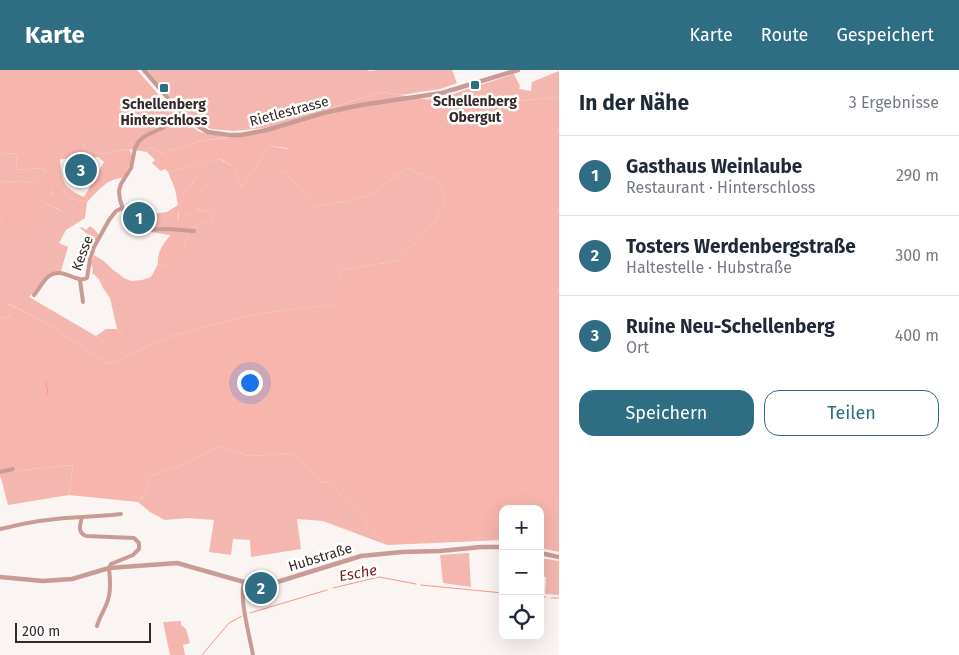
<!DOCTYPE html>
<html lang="de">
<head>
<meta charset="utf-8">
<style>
  :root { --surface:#fff; --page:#f2f2f3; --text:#1f2937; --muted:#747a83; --line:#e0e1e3; --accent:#2e6d82 }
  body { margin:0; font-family:"Fira Sans",sans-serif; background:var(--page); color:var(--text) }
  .controls { position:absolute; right:15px; bottom:15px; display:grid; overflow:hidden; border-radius:10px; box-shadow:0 5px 20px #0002 }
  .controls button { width:45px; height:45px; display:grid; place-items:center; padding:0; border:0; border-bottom:1px solid var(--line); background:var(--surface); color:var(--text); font:25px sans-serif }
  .scale { position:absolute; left:15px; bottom:12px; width:136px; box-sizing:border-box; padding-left:5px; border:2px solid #352928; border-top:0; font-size:14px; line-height:18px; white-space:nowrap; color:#352928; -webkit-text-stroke:4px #fff; paint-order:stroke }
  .you { position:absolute; left:249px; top:312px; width:18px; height:18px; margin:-12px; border:4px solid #fff; border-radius:50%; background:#1a73e8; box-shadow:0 0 0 8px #1a73e833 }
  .badge { display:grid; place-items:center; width:32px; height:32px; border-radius:50%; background:var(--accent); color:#fff; font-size:16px; font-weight:700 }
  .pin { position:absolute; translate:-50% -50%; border:2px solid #fff; box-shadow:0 1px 5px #0006 }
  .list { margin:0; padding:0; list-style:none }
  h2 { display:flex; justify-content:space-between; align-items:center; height:65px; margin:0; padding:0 20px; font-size:21px }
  h2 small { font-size:16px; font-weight:400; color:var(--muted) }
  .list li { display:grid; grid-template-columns:32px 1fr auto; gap:15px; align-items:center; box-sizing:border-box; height:80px; padding:0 20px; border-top:1px solid var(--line) }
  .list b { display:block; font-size:19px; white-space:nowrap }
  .list p { margin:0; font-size:16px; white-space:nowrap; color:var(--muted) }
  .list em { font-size:16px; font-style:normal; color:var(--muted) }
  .actions { display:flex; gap:10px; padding:15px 20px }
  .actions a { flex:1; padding:11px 0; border:1px solid var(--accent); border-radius:15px; text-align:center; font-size:18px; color:var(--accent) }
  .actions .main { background:var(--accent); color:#fff }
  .icon { flex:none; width:28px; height:28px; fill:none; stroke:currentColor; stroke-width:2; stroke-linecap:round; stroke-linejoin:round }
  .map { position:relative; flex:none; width:559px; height:585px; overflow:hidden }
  header { display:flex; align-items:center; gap:30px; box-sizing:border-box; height:70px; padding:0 25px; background:var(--accent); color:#fff }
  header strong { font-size:24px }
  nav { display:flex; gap:28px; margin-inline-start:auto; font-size:18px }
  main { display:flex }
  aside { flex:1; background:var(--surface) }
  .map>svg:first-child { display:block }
</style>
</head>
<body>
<header>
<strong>Karte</strong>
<nav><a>Karte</a><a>Route</a><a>Gespeichert</a></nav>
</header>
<main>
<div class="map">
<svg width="559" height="585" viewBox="0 0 559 585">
  <rect width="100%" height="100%" fill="#faf4f3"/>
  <g fill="#f4b7b0">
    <polygon points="147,0 366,0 370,1 377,0 452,0 457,13 440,19 401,25 382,22 266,58 233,61 211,59 194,50 181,39"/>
    <polygon points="559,1 559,27 489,34 449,33 426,29 450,25 514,4 520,16 519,19 531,21 532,12"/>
    <polygon points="158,24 181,49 200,62 227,67 201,71 161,83 149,77 147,82 129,79 103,84 86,80 83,72 108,70 159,39"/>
    <path d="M 269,76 L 289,79 L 261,110 L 285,101 L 315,137 L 369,126 L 404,100 L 413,99 L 414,102 L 437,109 L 446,129 L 434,153 L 398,191 L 341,200 L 335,234 L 251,245 L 174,265 L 108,294 L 39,249 L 7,233 L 11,246 L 0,249 L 0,150 L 5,156 L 37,147 L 46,134 L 62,141 L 60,132 L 51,127 L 52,118 L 61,118 L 72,129 L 87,132 L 85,148 L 66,160 L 59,173 L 68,177 L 61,201 C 45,200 40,218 29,227 L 96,266 L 106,274 L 125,268 L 117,259 L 110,228 L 103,218 L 99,209 L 92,203 L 93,200 L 91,193 L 94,185 L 104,191 L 112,199 L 124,208 L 131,211 L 142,210 L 151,207 L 158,194 L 165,197 L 184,175 L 190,158 L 214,149 L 210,142 L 197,139 L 188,145 L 184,144 L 207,116 L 203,107 L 195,108 L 191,117 L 183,124 L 185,127 L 179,139 L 177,156 L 170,165 L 151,162 L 151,144 L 167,142 L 178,135 L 175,119 L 168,102 L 220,89 L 234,97 L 241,118 L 259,93 Z"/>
    <polygon points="0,83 17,84 16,100 46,98 45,104 33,113 20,111 0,112"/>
    <polygon points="90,156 94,159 98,164 100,164 97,170 95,170 80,158 82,157 86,160"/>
    <polygon points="219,376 249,386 292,383 322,413 329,412 387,475 323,451 297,449 301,479 251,487 250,470 233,469 231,485 209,482 214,450 188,448 165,450 150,442 138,432 146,424 149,407 190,392"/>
    <polygon points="73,395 69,425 8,435 1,408 0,407 0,402"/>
    <polygon points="469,483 471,517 443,513 440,485"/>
    <polygon points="540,488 559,491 559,525 545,524 546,507 540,506"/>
    <polygon points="181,551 181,555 186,559 190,573 183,575 185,585 170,585 163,552"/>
  </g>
  <g fill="#f6b5ad" fill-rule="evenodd">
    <path d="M 0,0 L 137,0 L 158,24 L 159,39 L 141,66 L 83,73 L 86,80 L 103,84 L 129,79 L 132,85 L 131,93 L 123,108 C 108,107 97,122 87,132 L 72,129 L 61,118 L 52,118 L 51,126 L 60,131 L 63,141 L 46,134 C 37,148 30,158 14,164 L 5,156 L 0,150 L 0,112 L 20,111 L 33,113 L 45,104 L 46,98 L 16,100 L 17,84 L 0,83 L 0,88 ZM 98,87 L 104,92 L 84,127 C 62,117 62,111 60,89 L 82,88 L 83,90 Z"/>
    <polygon points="382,22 449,33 489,34 559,27 559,482 540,478 540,439 503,439 503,470 387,475 329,412 322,413 292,383 249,386 219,376 190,392 149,407 146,424 138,432 69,425 73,395 0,402 0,249 11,246 6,233 39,249 108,294 174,265 251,245 334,234 341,200 398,191 434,153 446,129 437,109 414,102 413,99 404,100 369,126 315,137 285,101 260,111 288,78 269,76 259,93 241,118 234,97 221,89 168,102 165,99 161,101 152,93 155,90 147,82 149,77 161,83 201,71 244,65"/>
    <path d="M 203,106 L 207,116 L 185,144 L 188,145 L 196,139 L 210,142 L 214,149 L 190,158 L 184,175 L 176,191 L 165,197 L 158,194 C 156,170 184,163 178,135 L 184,127 L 183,124 L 191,117 L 195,108 Z"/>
    <polygon points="106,259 117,259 125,268 121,275 106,274 96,266"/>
  </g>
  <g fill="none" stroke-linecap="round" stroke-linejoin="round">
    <g stroke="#fd9489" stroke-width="1">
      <polyline points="46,312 48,324"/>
      <polyline points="421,515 503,523"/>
      <polyline points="333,518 379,507 416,514"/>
      <polyline points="540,527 546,527"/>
      <polyline points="551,528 559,528"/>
      <polyline points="250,543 327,520"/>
      <polyline points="202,585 229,553 242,546"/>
    </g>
    <g stroke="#ca9b95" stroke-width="4">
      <polyline points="180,42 164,57 145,66 139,71 135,78 131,98 121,114 119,121 120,130 127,151 131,157 136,160 168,159 194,161"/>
      <polyline points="80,210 83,232"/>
      <path d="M 34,225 C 39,219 43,211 49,206 C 62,196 76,214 87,208 L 90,189 L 94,177 L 109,150 L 116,141 L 122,138"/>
      <polyline points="0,402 13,399"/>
      <path d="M 0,459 C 28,452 53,448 82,447"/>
      <path d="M 244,513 C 239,528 250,568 253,585"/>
      <path d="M 97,556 C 100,545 107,537 109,526 C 111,517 110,507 109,498 L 111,494 L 133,485 L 139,479 L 139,473 L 134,468 L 86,466 C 77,462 80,455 82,447 L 112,445 L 121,444"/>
    </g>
    <g stroke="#ca9b95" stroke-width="4.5">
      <polyline points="144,0 180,42 191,52 208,62 229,65 241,65 267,60 323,43 361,35 442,23 518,0"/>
      <polyline points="540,483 559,487"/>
      <polyline points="0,507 43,511 72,509 109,498 177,493 258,516 274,513 361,486 402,482 440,481 481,477 503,477"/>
    </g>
  </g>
  <g fill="#2e6d82" stroke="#fff" stroke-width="2">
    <rect x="470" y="10" width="10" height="10" rx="2.5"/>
    <rect x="159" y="13" width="10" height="10" rx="2.5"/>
  </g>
  <g text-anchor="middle" stroke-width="5" stroke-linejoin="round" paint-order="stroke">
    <g font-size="14" font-weight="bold" fill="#352928" stroke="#fff">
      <text x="475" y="36">Schellenberg<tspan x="475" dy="16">Obergut</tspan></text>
      <text x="164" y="39">Schellenberg<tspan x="164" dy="16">Hinterschloss</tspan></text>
    </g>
    <g font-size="14" fill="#352928" stroke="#fff">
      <text transform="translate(289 41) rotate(-15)" y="5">Rietlestrasse</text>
      <text transform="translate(82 183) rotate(-69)" y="5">Kesse</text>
      <text transform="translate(320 487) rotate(-17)" y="5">Hubstraße</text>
    </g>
    <g font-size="15" font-style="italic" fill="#771b1a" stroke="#fff">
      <text transform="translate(358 503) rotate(-10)" y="5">Esche</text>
    </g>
  </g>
</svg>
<div class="controls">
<button>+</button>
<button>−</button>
<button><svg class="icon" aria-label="locate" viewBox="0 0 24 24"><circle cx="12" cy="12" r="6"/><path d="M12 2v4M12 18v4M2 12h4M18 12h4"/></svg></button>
</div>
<div class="scale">200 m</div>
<div class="you"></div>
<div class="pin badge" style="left:139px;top:148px">1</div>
<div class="pin badge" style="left:261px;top:518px">2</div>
<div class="pin badge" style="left:81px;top:100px">3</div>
</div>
<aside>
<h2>In der Nähe<small>3 Ergebnisse</small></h2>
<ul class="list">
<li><span class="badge">1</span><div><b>Gasthaus Weinlaube</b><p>Restaurant · Hinterschloss</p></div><em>290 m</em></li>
<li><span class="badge">2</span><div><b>Tosters Werdenbergstraße</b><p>Haltestelle · Hubstraße</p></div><em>300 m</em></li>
<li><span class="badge">3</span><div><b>Ruine Neu-Schellenberg</b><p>Ort</p></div><em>400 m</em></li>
</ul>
<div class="actions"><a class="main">Speichern</a><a>Teilen</a></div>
</aside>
</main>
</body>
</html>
